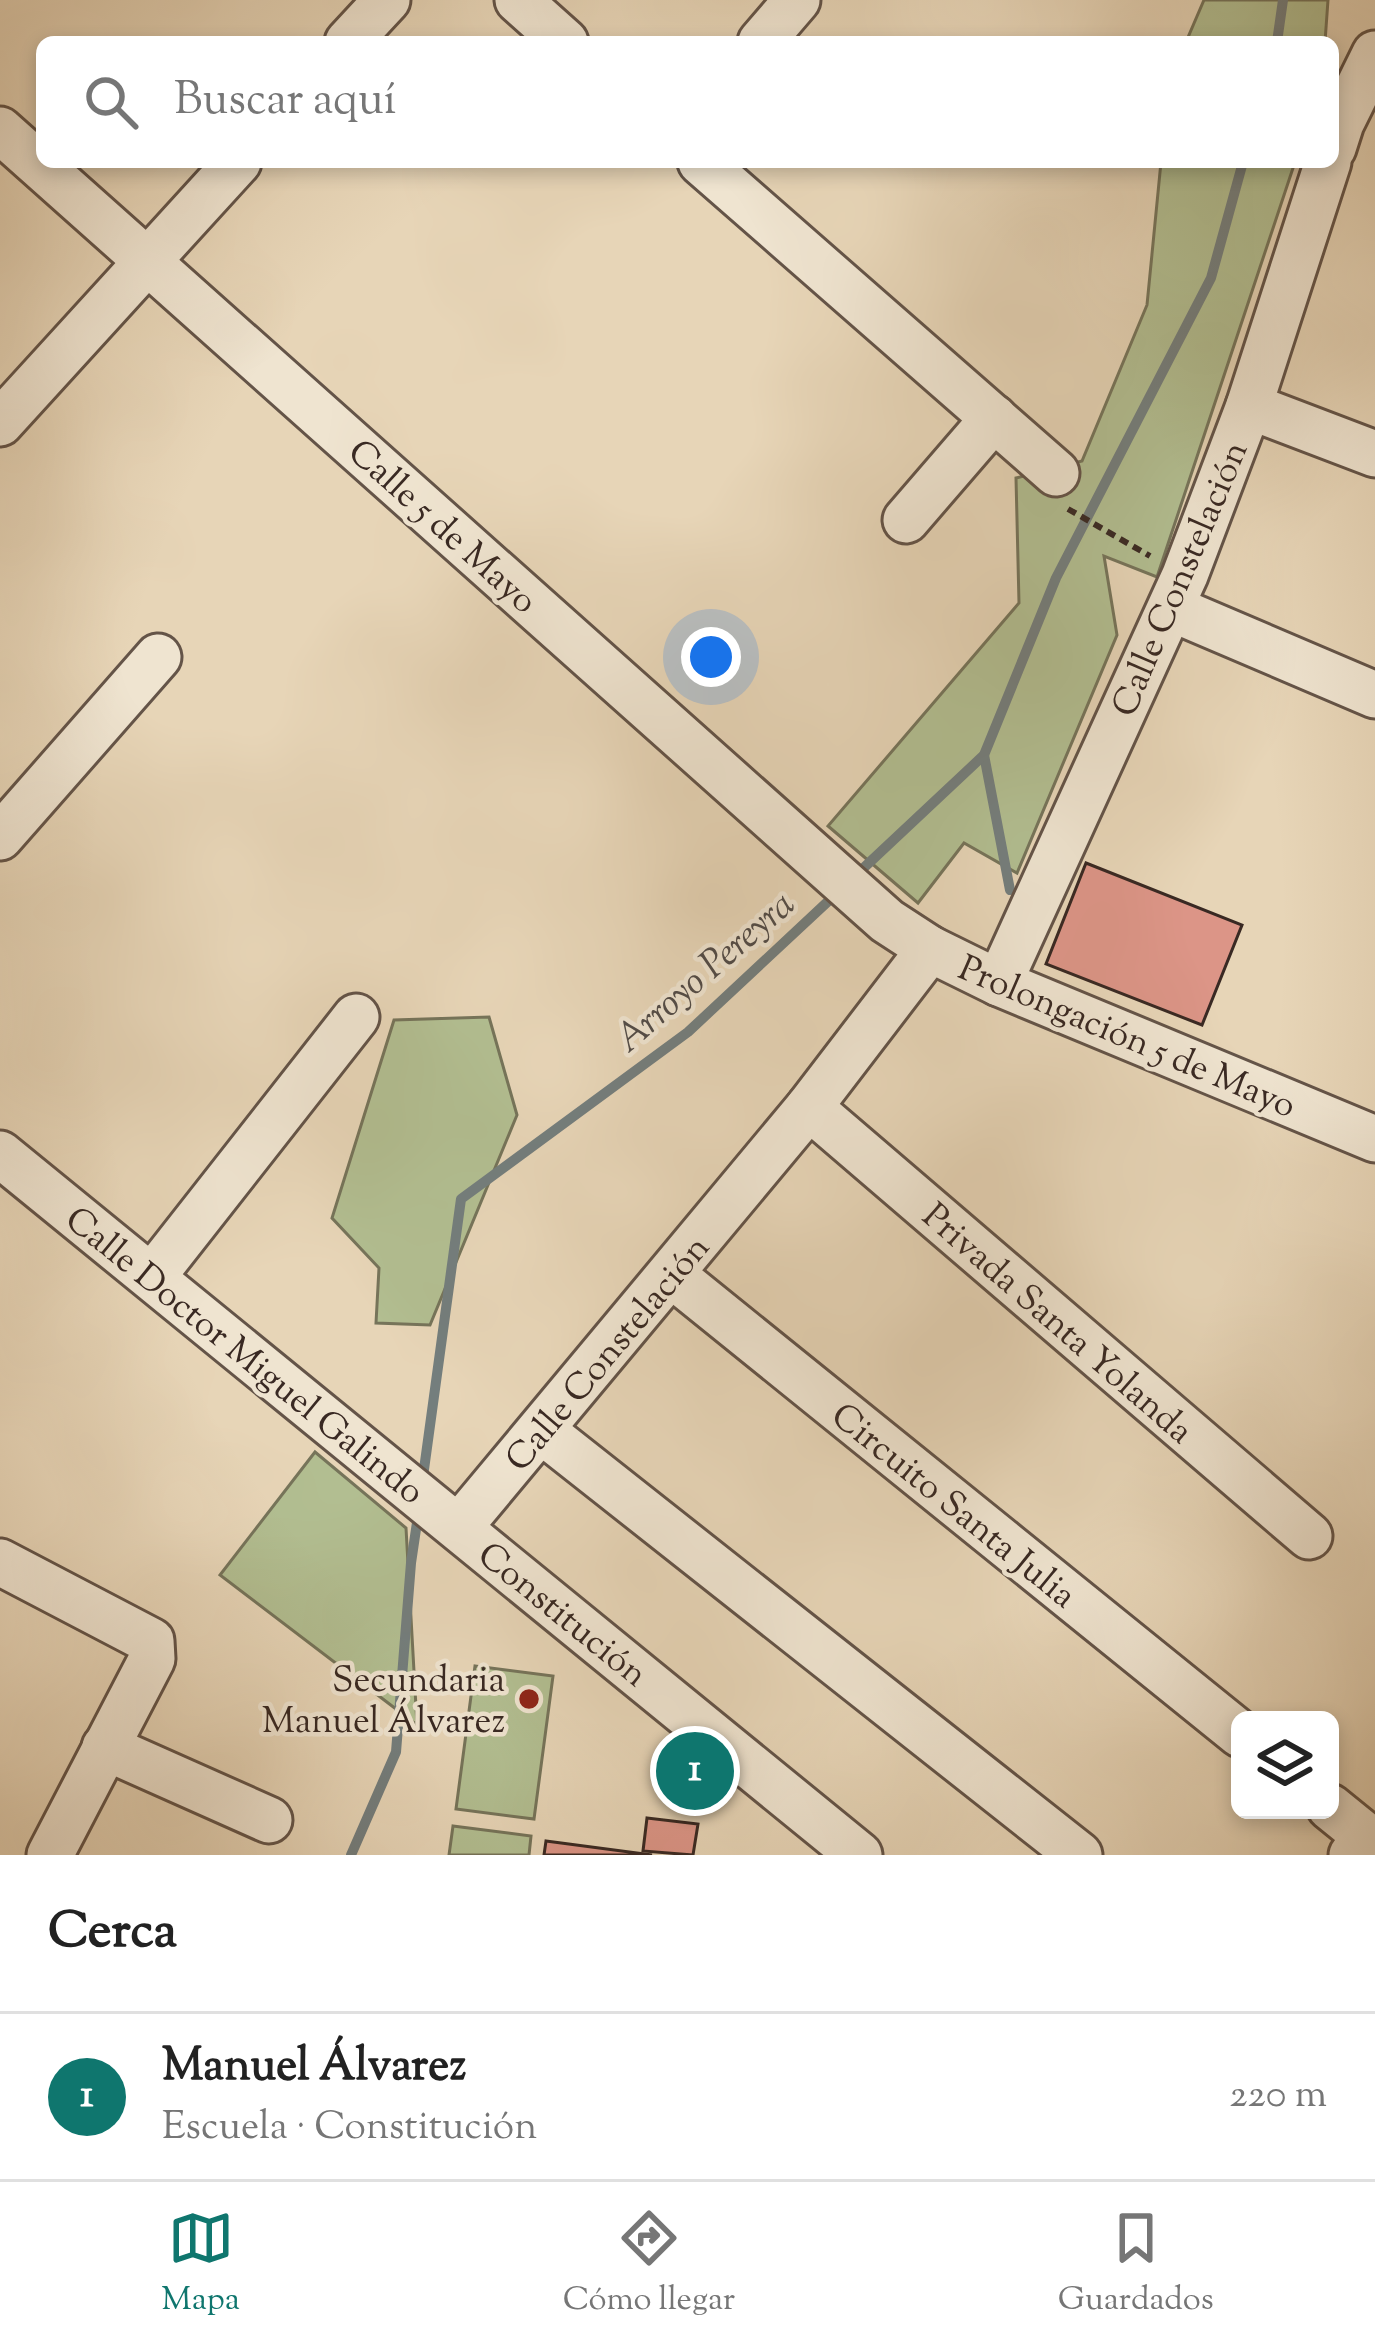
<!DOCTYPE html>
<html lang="es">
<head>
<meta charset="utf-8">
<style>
  :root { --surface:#fff; --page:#f2f2f2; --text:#222; --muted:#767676; --line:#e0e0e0; --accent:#0f766e }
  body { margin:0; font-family:"Sorts Mill Goudy",serif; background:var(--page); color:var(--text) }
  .controls { position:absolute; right:36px; bottom:36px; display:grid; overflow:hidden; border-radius:18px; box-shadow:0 6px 18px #0003 }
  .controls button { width:108px; height:108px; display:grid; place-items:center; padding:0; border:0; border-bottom:3px solid var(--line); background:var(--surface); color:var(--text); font:60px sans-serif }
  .you { position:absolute; left:711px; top:657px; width:42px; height:42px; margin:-30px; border:9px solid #fff; border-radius:50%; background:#1a73e8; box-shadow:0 0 0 18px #1a73e833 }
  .badge { display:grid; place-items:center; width:78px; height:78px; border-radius:50%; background:var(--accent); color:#fff; font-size:39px; font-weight:700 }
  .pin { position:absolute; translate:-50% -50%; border:6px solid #fff; box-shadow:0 3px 12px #0006 }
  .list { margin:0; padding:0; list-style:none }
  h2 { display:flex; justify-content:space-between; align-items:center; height:156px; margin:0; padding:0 48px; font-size:51px }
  h2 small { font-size:39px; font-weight:400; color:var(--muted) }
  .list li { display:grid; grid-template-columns:78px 1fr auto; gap:36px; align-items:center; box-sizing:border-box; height:168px; padding:0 48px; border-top:3px solid var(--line) }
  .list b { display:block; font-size:45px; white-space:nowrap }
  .list p { margin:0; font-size:39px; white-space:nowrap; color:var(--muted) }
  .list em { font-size:39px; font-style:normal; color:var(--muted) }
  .icon { flex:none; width:66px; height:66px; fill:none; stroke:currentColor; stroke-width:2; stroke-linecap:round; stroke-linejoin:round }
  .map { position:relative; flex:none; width:1375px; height:1855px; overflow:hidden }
  .search { position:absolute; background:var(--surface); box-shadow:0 6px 18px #0003; left:36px; right:36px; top:36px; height:132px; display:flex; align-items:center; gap:30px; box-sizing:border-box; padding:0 42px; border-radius:18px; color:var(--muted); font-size:45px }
  .sheet { height:324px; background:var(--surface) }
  nav { display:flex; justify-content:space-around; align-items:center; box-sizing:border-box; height:168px; border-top:3px solid var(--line); background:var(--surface); font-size:33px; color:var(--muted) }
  nav a { display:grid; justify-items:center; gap:6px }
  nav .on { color:var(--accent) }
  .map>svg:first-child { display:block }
</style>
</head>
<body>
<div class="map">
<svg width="1375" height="1855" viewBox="0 0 1375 1855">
  <rect width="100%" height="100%" fill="#e7d5b7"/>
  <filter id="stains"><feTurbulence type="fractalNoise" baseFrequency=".00167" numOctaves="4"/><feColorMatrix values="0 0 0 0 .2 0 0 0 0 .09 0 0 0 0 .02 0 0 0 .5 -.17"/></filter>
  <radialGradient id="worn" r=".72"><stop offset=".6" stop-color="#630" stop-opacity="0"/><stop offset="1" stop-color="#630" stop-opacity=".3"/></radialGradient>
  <g fill="#b2be91" stroke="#76745a" stroke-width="3">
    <polygon points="1204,0 1328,0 1325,42 1186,42"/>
    <polygon points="1161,162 1295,162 1157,577 1104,556 1117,635 1017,873 964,843 918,903 828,826 1019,603 1016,478 1082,461 1147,305"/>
    <polygon points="489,1017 517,1115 430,1325 376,1323 379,1268 332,1218 394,1020"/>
    <polygon points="315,1452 406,1528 417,1725 220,1575"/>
    <polygon points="475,1666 553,1676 534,1819 456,1809"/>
    <polygon points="453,1826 531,1836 529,1855 449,1855"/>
  </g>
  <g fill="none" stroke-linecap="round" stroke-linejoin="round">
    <g stroke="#747e7d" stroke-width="10">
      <polyline points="1277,42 1283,0"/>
      <polyline points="984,755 1010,890"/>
      <polyline points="855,876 984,755 1056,578 1211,278 1243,162"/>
      <polyline points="422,1484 461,1199 688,1032 837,893"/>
      <polyline points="351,1855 396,1752 411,1563 419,1509"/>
    </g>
  </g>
  <g fill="#dc9587" stroke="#392923" stroke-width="3">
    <polygon points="1086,863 1242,925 1202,1025 1046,964"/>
    <polygon points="647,1818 698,1824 693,1855 643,1851"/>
    <polygon points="546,1841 652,1855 544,1855"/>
  </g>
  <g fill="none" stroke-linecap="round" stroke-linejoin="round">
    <defs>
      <g id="minor">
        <polyline points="518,0 565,42"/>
        <polyline points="348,42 387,0"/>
        <polyline points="761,42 797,0"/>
        <polyline points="0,130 887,921 930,949 999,983 1375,1139"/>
        <polyline points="1333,148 1341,123 1375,54"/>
        <polyline points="701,162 1056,473"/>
        <polyline points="1249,406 1375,454"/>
        <polyline points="0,423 238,162"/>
        <polyline points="906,520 994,418"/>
        <polyline points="1171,608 1375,695"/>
        <polyline points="0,837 158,657"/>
        <polyline points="999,983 1185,575 1249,406 1328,162"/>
        <polyline points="809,1107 1309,1536"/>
        <polyline points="0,1154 859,1855"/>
        <polyline points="671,1274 1240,1734"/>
        <polyline points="152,1277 356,1017"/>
        <polyline points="541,1430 1079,1855"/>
        <polyline points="459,1527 809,1107 930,949"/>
        <polyline points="0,1562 151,1641 152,1659 50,1855"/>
        <polyline points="105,1747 269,1820"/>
        <polyline points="1330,1807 1367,1837 1352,1855"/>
      </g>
    </defs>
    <use href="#minor" stroke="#645448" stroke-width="51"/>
    <polyline stroke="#392923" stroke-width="6" stroke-dasharray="9 6" stroke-linecap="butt" points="1068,509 1150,556"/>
    <use href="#minor" stroke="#efe4d0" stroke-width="45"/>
  </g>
  <circle fill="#8f2418" stroke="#efe4d0" stroke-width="4.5" cx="529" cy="1699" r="12"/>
  <g text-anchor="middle" stroke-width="9" stroke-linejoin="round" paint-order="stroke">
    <g font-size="36" fill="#392923" stroke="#efe4d0">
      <text transform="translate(444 525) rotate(42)" y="13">Calle 5 de Mayo</text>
      <text transform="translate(1178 578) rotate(-67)" y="13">Calle Constelación</text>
      <text transform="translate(1128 1035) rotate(23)" y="13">Prolongación 5 de Mayo</text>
      <text transform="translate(1059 1322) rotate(41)" y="13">Privada Santa Yolanda</text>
      <text transform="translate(606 1352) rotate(-50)" y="13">Calle Constelación</text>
      <text transform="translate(246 1354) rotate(39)" y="13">Calle Doctor Miguel Galindo</text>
      <text transform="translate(955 1504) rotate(39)" y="13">Circuito Santa Julia</text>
      <text transform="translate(564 1613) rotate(39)" y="13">Constitución</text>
    </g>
    <g font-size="36" fill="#392923" stroke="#efe4d0" text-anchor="end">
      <text x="505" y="1691">Secundaria<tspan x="505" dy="41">Manuel Álvarez</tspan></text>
    </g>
    <g font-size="39" font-style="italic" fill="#524c48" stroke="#efe4d0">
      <text transform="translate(703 970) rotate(-41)" y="14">Arroyo Pereyra</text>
    </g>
  </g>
  <rect width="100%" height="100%" filter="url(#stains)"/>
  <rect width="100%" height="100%" fill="url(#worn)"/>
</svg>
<div class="controls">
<button><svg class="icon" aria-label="layers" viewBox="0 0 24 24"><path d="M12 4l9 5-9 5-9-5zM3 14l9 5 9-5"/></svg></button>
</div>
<div class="you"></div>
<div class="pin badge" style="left:695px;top:1771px">1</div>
<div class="search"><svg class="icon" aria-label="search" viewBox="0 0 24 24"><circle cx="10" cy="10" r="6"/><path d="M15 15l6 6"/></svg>Buscar aquí</div>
</div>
<section class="sheet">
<h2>Cerca<small></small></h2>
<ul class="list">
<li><span class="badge">1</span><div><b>Manuel Álvarez</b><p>Escuela · Constitución</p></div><em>220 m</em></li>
</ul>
</section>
<nav>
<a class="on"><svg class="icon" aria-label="map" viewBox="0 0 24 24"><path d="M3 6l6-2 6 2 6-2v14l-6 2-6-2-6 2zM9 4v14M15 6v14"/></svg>Mapa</a>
<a><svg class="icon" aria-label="directions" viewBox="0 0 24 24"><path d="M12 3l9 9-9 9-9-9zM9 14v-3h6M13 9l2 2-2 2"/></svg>Cómo llegar</a>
<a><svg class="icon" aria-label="saved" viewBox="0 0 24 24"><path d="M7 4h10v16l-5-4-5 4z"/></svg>Guardados</a>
</nav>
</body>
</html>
